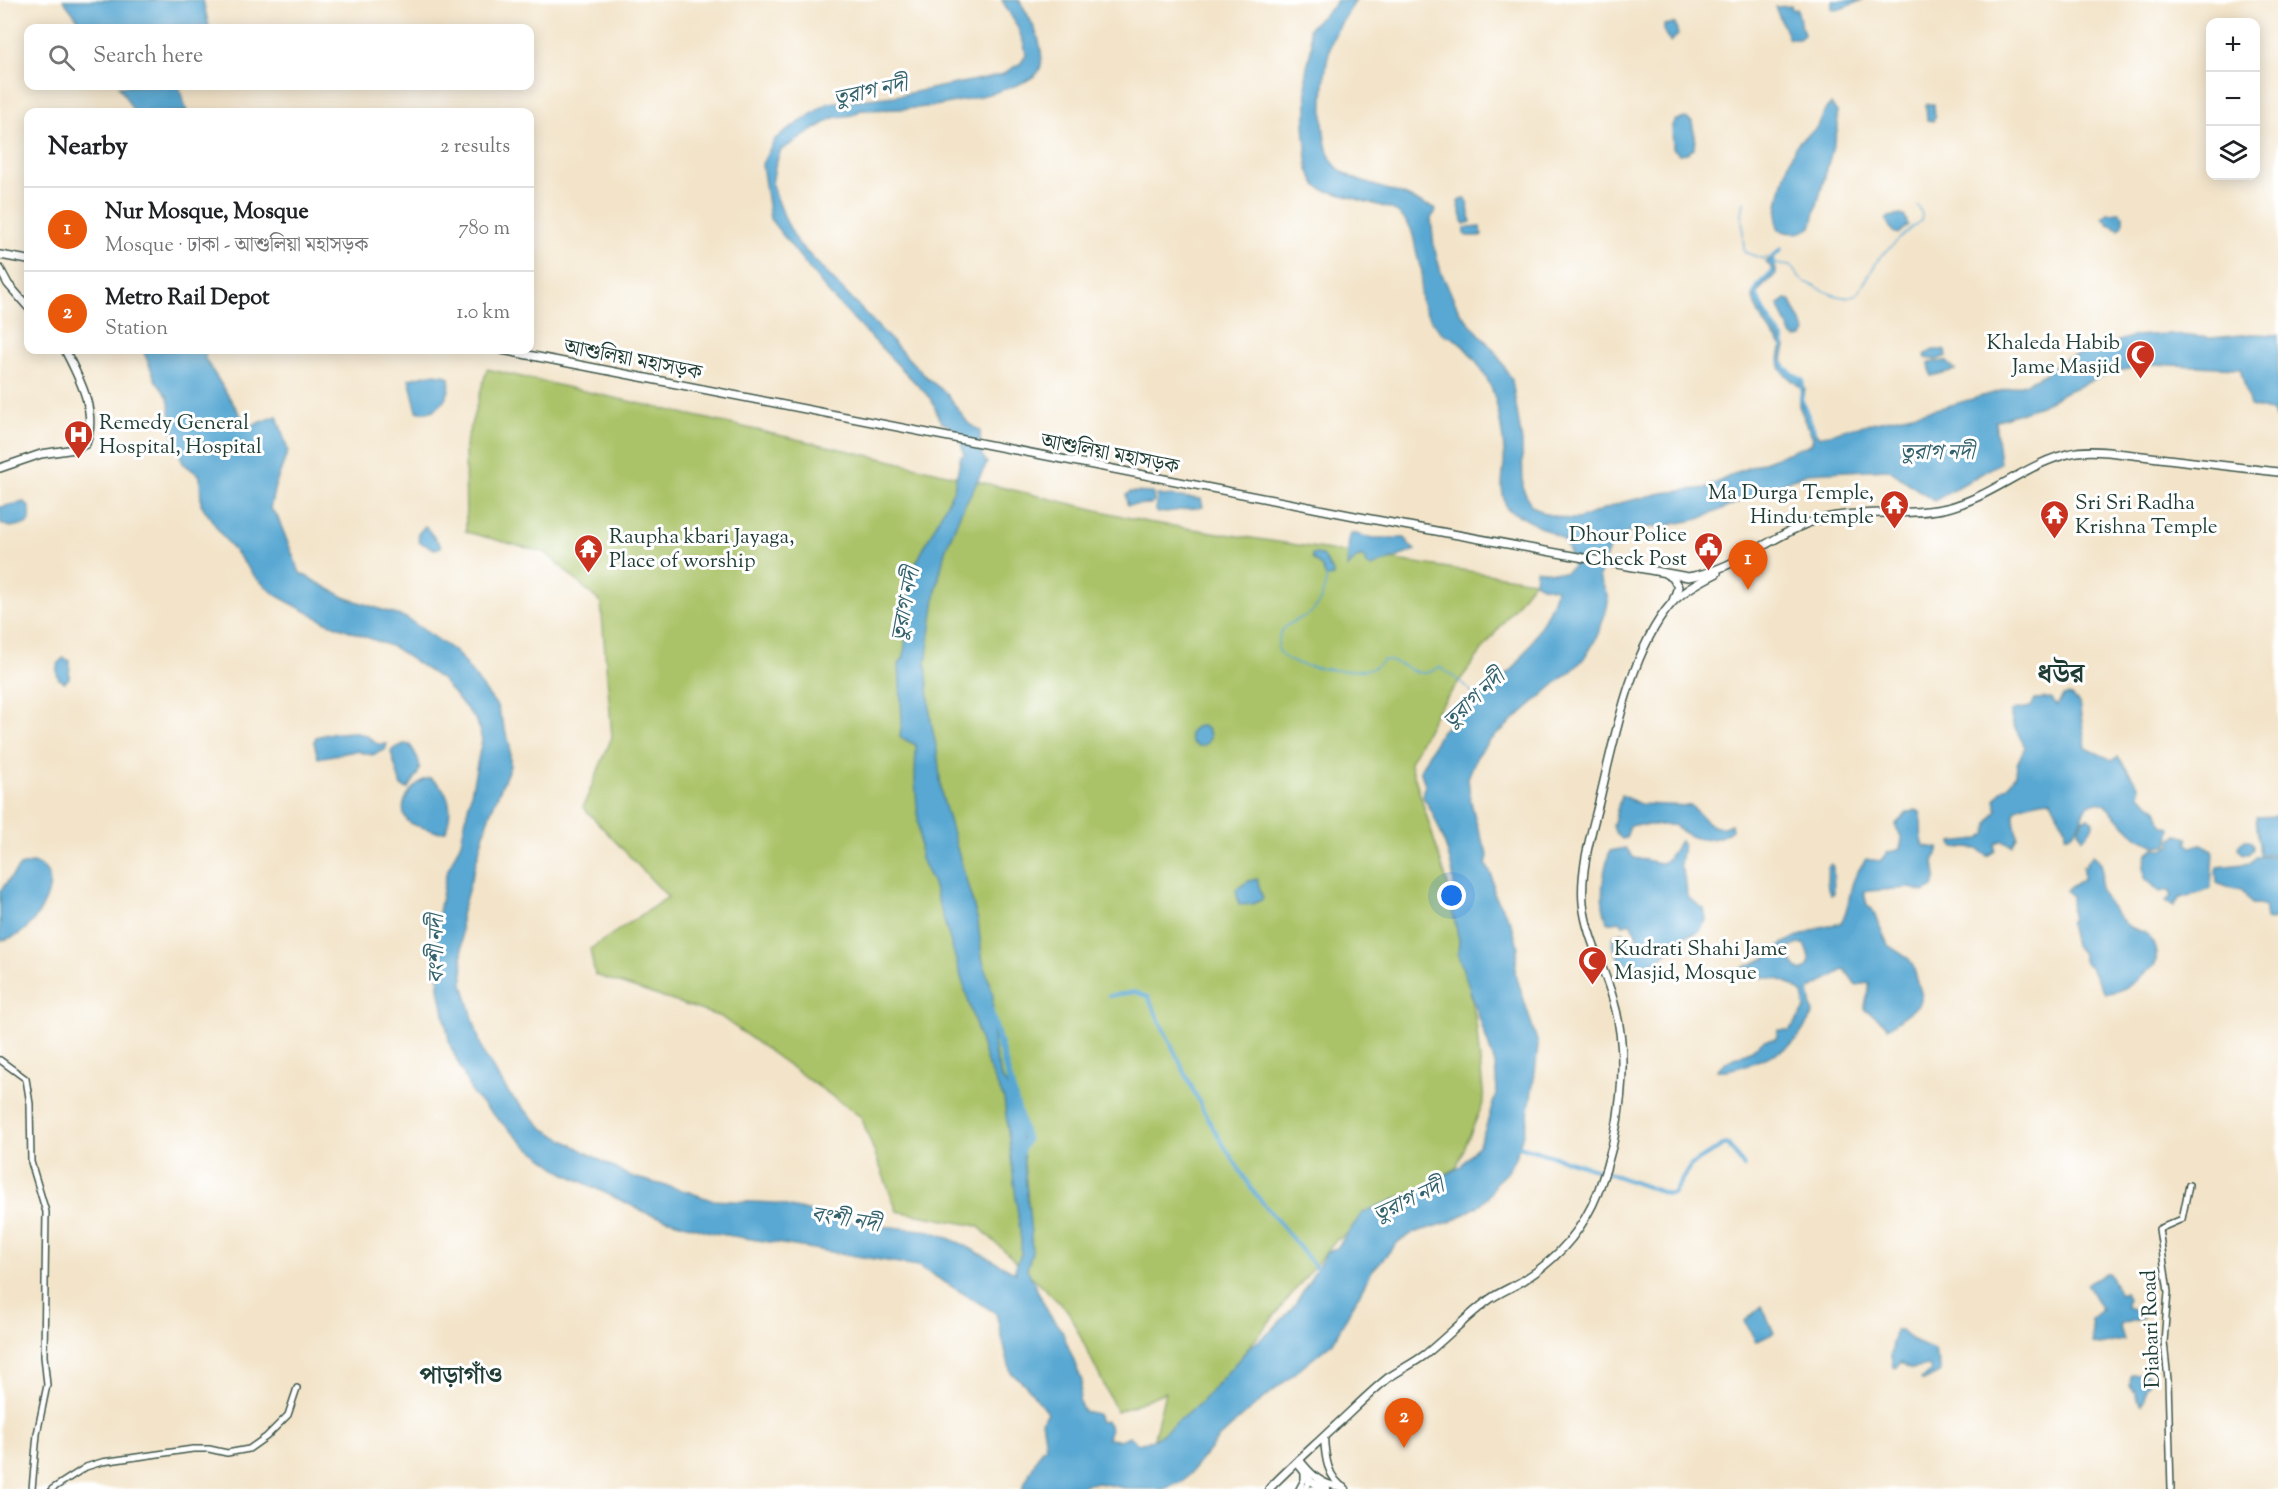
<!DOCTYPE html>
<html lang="en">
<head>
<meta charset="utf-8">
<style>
  :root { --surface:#fff; --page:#f2f2f2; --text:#202124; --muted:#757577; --line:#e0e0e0; --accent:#ea580c }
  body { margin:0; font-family:"Sorts Mill Goudy","Noto Serif Bengali",serif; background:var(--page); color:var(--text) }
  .controls { position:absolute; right:18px; top:18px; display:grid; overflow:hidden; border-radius:12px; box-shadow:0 3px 15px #0003 }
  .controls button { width:54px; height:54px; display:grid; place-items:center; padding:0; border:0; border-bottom:2px solid var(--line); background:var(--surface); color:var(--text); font:30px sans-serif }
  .you { position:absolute; left:1452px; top:896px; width:21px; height:21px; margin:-15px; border:4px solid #fff; border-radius:50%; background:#1a73e8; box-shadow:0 0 0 9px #1a73e833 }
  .badge { display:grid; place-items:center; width:39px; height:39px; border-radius:50%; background:var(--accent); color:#fff; font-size:20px; font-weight:700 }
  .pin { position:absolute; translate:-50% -50px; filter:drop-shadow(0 2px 3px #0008) }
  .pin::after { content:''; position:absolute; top:32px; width:21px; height:18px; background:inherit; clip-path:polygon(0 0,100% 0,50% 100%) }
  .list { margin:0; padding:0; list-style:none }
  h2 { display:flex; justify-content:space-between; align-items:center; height:78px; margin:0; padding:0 24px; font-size:26px }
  h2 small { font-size:20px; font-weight:400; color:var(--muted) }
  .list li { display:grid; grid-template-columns:39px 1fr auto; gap:18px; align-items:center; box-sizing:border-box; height:84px; padding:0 24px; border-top:2px solid var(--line) }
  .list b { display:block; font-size:22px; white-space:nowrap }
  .list p { margin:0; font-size:20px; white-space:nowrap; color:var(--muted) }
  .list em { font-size:20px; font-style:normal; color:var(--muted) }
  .icon { flex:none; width:33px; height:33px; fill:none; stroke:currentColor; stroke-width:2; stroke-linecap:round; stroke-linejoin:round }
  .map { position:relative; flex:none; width:2278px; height:1489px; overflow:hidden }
  .search { position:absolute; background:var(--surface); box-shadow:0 3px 15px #0003; left:24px; top:24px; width:510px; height:66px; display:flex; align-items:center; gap:15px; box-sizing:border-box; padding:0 21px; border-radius:12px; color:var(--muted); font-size:22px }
  .panel { position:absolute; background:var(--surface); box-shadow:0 3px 15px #0003; left:24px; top:108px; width:510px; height:246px; border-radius:12px }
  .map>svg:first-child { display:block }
</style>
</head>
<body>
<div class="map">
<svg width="2278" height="1489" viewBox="0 0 2278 1489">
  <rect width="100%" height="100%" fill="#fff"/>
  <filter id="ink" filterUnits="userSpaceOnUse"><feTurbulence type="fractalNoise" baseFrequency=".0167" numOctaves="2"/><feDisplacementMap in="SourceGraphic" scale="12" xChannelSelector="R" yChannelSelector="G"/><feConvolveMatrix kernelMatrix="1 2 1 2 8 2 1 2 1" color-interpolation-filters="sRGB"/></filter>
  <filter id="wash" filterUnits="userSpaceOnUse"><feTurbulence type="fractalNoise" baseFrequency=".008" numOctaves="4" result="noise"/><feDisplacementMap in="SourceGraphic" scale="24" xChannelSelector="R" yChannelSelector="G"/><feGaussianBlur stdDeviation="1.35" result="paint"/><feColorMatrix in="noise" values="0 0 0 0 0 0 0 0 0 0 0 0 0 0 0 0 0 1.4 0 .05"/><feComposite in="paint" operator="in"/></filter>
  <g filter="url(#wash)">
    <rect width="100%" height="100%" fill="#f3e4c9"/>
    <polygon fill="#aac368" stroke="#64804e" stroke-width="1.5" points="487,369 880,458 1147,522 1534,581 1437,711 1410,762 1456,911 1476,1023 1484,1101 1456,1168 1335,1241 1145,1475 1165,1392 1117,1412 1068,1311 978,1226 897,1211 861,1117 721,1017 595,975 590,949 668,897 583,807 612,737 601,603 546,553 466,532 465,446"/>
    <g fill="#59a8d3" stroke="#3c7284" stroke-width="1.5" fill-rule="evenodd">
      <polygon points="63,0 203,0 209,27 85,28"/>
      <path d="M 1002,0 L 1019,0 C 1030,18 1047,47 1040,69 C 1034,88 945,105 925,107 C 904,110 882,109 861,110 L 852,115 L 833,118 L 781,150 L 775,166 L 772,185 L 786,221 L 798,243 L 927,378 L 946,393 L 968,423 L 980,431 L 981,454 L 987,463 L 961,512 L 945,551 L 936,591 L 926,663 L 931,722 L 937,750 L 942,796 L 978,921 L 982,957 L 993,995 L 992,1028 L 995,1055 L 1001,1077 L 1018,1101 L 1031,1233 L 1032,1253 L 1027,1269 L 1049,1314 L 1062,1331 L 1082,1381 L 1079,1401 L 1083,1411 L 1097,1414 L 1100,1422 L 1106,1421 C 1112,1426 1109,1432 1108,1439 L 1119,1440 L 1130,1436 L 1138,1444 L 1153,1440 L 1162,1434 L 1200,1403 L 1250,1347 L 1270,1332 L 1292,1309 L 1327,1252 L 1337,1248 L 1363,1212 L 1412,1193 L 1460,1167 L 1479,1144 L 1485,1130 L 1497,1090 L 1495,1064 L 1458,955 L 1459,940 L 1451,904 C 1463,884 1437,815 1423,797 L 1425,784 L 1420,770 C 1427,758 1433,744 1441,732 C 1446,725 1454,722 1459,716 C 1465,710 1466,701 1472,696 C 1483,687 1486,698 1497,677 C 1503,676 1509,674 1513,669 C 1525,655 1554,606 1556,589 L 1542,586 L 1535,582 L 1536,570 L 1564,573 L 1572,567 L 1572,559 L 1563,539 L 1507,509 C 1500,488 1502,484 1504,464 C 1506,449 1498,406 1493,392 C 1487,375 1467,346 1452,337 C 1449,336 1446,336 1443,334 C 1438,330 1424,310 1422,304 C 1418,294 1422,283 1422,272 C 1421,268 1419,264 1418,259 C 1412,235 1416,225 1392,209 L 1321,189 L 1317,186 L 1308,170 L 1304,124 L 1307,111 L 1306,72 L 1312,45 L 1309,29 C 1317,17 1331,13 1337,0 L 1356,0 C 1348,14 1335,29 1331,44 C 1323,72 1316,143 1335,165 C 1348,182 1386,187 1406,196 C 1416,201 1424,205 1435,208 L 1436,211 L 1431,218 L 1432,228 L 1434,247 L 1441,272 L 1459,311 L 1496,353 L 1512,380 L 1522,442 L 1523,489 L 1531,505 L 1546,514 L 1568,519 L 1578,519 L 1620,503 L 1662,493 L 1706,488 L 1740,471 L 1811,444 L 1813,438 L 1799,406 L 1802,389 C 1784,372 1774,372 1782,346 C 1771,334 1752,309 1753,293 L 1771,275 L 1771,267 L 1765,262 L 1774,258 L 1776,274 C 1771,279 1763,285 1759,291 C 1752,303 1779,337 1786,347 C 1776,378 1796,368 1805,389 L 1801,400 L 1802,405 L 1816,433 L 1820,437 L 1854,427 L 1944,407 L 2025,384 L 2046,373 L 2064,359 L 2134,336 L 2168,334 L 2211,338 L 2252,334 L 2278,335 L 2278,424 L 2273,412 L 2250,406 L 2240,368 L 2151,364 L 2113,372 L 2065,392 L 2043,405 L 1995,421 L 2000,463 L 1934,501 L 1888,469 L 1807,473 L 1699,519 L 1664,526 L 1633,529 L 1610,545 L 1599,577 C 1602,584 1607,592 1608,599 C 1609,604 1605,612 1604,617 C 1596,643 1585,663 1562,678 L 1487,743 L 1476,758 L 1468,778 L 1470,798 L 1477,826 L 1488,855 L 1486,865 L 1492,876 L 1494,894 L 1510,921 L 1518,945 L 1515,972 L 1538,1044 L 1536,1065 L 1527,1122 L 1516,1156 L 1507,1172 L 1495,1183 L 1490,1194 L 1480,1205 L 1450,1222 L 1413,1233 L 1399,1241 L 1372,1271 L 1333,1342 L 1245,1414 L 1217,1440 L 1184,1481 L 1163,1489 L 1130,1489 L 1098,1483 L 1086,1484 L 1079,1489 L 1022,1489 L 1041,1450 L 1046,1446 L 1042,1420 L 1048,1413 L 1025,1384 L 1011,1373 L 996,1313 L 918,1266 L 714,1233 L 649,1214 L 564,1173 L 524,1144 L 473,1095 L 450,1045 L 439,988 L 436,929 L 446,874 L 461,842 L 482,740 L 477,721 L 442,680 L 393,647 L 326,622 L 277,596 L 256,578 L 221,534 L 201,504 L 200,476 L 183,463 L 174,437 L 168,397 L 156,381 L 143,350 L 205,350 L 205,359 L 248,427 L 277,416 L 288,451 L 275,486 L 270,508 L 277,516 L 300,573 L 344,597 L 406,618 L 456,652 L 497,706 L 510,745 L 510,766 L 489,816 L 461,915 L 463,984 L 483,1053 L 510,1095 L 544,1129 L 629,1176 L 689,1192 L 711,1200 L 774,1203 L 861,1224 L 931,1231 L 962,1244 L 1016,1273 L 1015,1269 L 1021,1254 L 1021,1241 L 1004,1099 L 988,1066 L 933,884 L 921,859 L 915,779 L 916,745 L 900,737 L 902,719 L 899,664 L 904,657 L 911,573 L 954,489 L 961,456 L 965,455 C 956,433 966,434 941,422 L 931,399 L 831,296 L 770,219 L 762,164 L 775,139 L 828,103 L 895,96 L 1001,75 L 1021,63 L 1026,55 L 1024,44 L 1017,26 Z"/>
      <path d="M 1832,0 L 1862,0 C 1859,2 1838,10 1835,10 L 1832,8 Z"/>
      <polygon points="1791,6 1793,10 1797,9 1804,35 1799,39 1789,39 1775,7"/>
      <polygon points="1675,23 1678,35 1670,42 1664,32 1664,25"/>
      <polygon points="119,86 179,86 187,112 134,112"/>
      <path d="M 1831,104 L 1837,112 L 1838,128 L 1811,227 C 1801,235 1790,234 1779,230 C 1771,217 1789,154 1798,143 C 1804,135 1814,133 1819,124 C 1824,117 1823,109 1831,104 Z"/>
      <polygon points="1928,104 1934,104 1935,118 1933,121 1927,120 1926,105"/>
      <polygon points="1686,118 1692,122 1695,138 1694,149 1687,153 1679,154 1673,148 1672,125 1676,120"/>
      <polygon points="1466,198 1471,222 1464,224 1458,202 1460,199"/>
      <polygon points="2119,212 2123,215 2123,225 2119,229 2108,224 2103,217 2108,213"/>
      <polygon points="1901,215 1905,217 1908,225 1898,234 1893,232 1886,220 1889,217"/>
      <polygon points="1480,227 1482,236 1467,236 1464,234 1465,228"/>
      <polygon points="1786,299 1790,300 1806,332 1803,337 1796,338 1792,336 1778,305"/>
      <polygon points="1933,350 1946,350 1947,356 1936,360 1926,358 1925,355"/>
      <polygon points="1946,361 1955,370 1931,376 1929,363"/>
      <path d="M 430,374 L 444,375 L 449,378 C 453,396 437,417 417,411 L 409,379 Z"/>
      <polygon points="1130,492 1153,493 1154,502 1151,504 1127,505 1126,495"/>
      <polygon points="1157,495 1201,499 1203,507 1158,513 1156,511"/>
      <path d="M 24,502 C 32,507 32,517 27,524 L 10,527 L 1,524 L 0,507 Z"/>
      <polygon points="425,526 441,546 441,547 435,549 419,542 418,534"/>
      <polygon points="1352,533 1371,538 1405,538 1411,547 1416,550 1371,567 1366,564 1364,557 1358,557 1347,568 1349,538"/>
      <polygon points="1316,554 1322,555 1333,572 1333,576 1326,577 1322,568 1312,558 1312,554"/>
      <path d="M 64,658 L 70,661 L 69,678 L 65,682 L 59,679 C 55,671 56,663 64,658 Z"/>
      <path d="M 2067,695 L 2072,696 L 2079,703 L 2086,748 L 2112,760 L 2118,757 L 2120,759 L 2139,787 L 2139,795 L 2157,809 L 2162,825 L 2171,828 L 2168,845 L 2156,846 L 2136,836 L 2105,805 L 2098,802 L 2088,804 C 2080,815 2081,833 2065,836 L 2066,830 L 2051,800 C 2044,800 2038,802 2031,803 C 2006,809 2015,817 2017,837 L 2012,845 L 2002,840 L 1995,844 L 1995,851 L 1987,856 L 1978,849 L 1953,847 L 1952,842 L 1980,839 L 1987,833 L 1988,823 L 1997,810 L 1995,800 L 2002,790 L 2009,785 L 2016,774 L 2017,764 L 2025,747 C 2021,737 2010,723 2011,712 L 2014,710 L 2031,707 L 2035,699 L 2051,698 L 2057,705 L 2063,696 Z"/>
      <circle cx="1200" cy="736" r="10"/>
      <polygon points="351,732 366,735 377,744 387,744 385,750 372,755 356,751 318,758 314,742 316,737 327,734"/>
      <path d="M 404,744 L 410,745 C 425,767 421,770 408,789 L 401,786 L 391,752 L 393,749 Z"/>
      <path d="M 430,778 C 451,790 453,810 446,831 C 436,833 431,830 422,827 C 418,826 412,825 409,822 C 393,808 414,780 430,778 Z"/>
      <path d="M 1621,795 L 1640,804 L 1691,806 C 1704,817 1711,835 1731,824 L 1732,830 C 1713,845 1690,841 1674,825 L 1630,825 L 1626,838 L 1622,839 L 1615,832 L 1613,826 Z"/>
      <path d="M 1916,810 L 1920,812 C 1923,824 1919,835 1924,846 L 1939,848 L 1934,862 L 1936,877 L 1933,887 L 1924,892 L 1910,888 L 1868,891 L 1864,892 L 1867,906 L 1872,909 L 1888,945 L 1909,959 L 1913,966 L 1922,996 L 1919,1005 L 1888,1028 L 1878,1018 L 1865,1010 C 1864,1001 1871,992 1869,983 L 1856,985 L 1845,969 L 1809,990 L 1813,1014 C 1807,1023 1802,1034 1795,1041 C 1784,1053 1731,1073 1717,1070 L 1728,1061 L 1752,1050 L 1764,1040 L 1776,1039 L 1778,1030 L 1790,1030 L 1805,1009 L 1803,994 C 1782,974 1767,979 1741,975 L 1740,969 L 1766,958 L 1784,943 L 1802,935 L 1821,927 L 1841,923 C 1848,911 1849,898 1852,885 C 1855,876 1861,866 1866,859 L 1880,861 L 1888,852 L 1899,850 C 1905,839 1900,835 1895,825 L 1907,813 ZM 1798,944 L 1804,944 C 1809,956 1815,963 1802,971 C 1794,968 1788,956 1790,948 Z"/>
      <polygon points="2278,816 2278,854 2260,855 2256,817"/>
      <path d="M 2089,818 L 2094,822 C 2092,828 2088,836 2082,839 L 2079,829 L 2083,819 Z"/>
      <polygon points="2178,835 2188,838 2186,843 2191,847 2200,844 2213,851 2211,888 2202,892 2180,898 2174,907 2166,902 2171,896 2170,890 2160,892 2145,878 2144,865 2147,853 2155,848 2163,849 2171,846 2172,838"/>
      <circle cx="2246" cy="847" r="7"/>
      <path d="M 1680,841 L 1683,844 L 1680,865 L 1686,883 L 1687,897 L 1704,909 L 1706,920 L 1701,929 L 1696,933 L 1684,936 L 1659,960 L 1644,965 L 1633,966 L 1620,961 L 1612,945 L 1614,935 L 1623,932 L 1628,943 L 1638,940 L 1632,923 L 1623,925 L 1620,921 L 1608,923 C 1598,903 1603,871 1610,851 L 1626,848 L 1634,858 L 1661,863 L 1666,861 Z"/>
      <path d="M 2093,855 C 2111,867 2096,880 2102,893 C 2106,901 2121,920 2128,926 C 2133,929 2140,930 2145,933 C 2153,939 2161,958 2153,967 C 2150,970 2145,972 2142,975 C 2131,985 2120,993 2105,993 L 2090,967 L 2084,962 L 2081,952 L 2074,945 L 2069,923 L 2072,918 L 2071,896 L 2066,890 L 2083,879 L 2083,866 L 2087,866 L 2086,863 Z"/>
      <polygon points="2278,856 2278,918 2270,920 2266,919 2264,905 2251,904 2242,890 2226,887 2217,883 2216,871 2218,867 2252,863 2256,857"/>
      <path d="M 32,863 C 68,870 41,918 22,932 C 16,937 8,939 0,941 L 0,891 L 20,866 Z"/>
      <path d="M 1831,864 L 1833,867 L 1834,893 L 1831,895 C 1826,888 1827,875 1828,867 Z"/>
      <polygon points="1257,879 1263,899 1253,904 1239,905 1236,889 1249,881"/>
      <polygon points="2106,1273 2109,1273 2120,1294 2125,1292 2128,1299 2126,1303 2127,1307 2139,1311 2143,1318 2122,1324 2120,1327 2124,1340 2099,1345 2093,1343 2091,1319 2102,1310 2087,1284"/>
      <polygon points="1762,1306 1774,1333 1756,1342 1745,1321"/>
      <polygon points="1895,1330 1901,1330 1913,1341 1934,1350 1941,1372 1923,1381 1921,1379 1931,1371 1929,1366 1912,1369 1901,1362 1895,1368 1893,1367 1891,1356"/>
      <polygon points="2131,1374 2147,1374 2151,1378 2145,1388 2145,1400 2142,1404 2137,1399 2136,1394 2130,1385"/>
    </g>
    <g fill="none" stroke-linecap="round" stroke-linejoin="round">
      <g stroke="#59a8d3" stroke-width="1.5">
        <polyline points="1744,202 1742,214 1744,252 1763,259 1773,257"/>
        <path d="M 1775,264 L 1790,266 C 1795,270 1797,277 1802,280 C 1806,283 1811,284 1815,286 C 1828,293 1845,303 1859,292 L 1879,258 L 1912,227 L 1921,221 L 1922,214 L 1918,206"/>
        <path d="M 1327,576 C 1325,587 1321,602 1314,610 C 1302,622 1276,620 1278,648 C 1280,670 1357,674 1373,668 C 1377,666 1381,662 1384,660 C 1398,660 1416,676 1426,673 C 1431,672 1436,669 1440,667 L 1462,683 L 1473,694"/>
      </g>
      <g stroke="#59a8d3" stroke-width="4">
        <polyline points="1774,264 1773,257 1781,249"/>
        <polyline points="1773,271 1758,286 1755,292 1771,323 1784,340 1783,347"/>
        <polyline points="1781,362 1786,369 1803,381 1801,399 1814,430"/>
        <polyline points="1109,996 1135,992 1148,997 1203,1110 1218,1136 1253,1191 1319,1271"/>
        <polyline points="1516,1145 1602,1171 1667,1194 1673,1194 1691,1165 1723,1145 1728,1144 1744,1167"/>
      </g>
      <polyline stroke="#59a8d3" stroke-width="7" points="990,1010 1026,1140 1019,1154"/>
    </g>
  </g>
  <g filter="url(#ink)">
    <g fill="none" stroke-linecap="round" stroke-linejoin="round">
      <defs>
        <g id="tertiary">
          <polyline points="0,1060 26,1079 30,1104 31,1162 46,1212 44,1356 47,1385 37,1434 32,1489"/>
          <polyline points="52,1489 86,1467 102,1462 193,1449 209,1449 227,1453 249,1449 266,1437 288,1415 297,1388"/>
          <polyline points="1299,1489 1304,1480 1304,1472"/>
          <polyline points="1304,1489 1308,1485 1309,1479"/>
          <polyline points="1311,1489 1321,1488"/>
          <polyline points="2171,1489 2168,1380 2164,1342 2168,1292 2159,1229 2182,1219 2189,1185"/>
        </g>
        <g id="secondary">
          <path d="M 1324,1437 C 1325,1456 1327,1479 1346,1489"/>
          <path d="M 1299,1459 C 1311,1474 1321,1485 1341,1487"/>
          <polyline points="1296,1462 1312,1482 1327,1489"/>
        </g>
        <g id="trunk">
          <polyline points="0,255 28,260"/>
          <polyline points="0,269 8,284 28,307"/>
          <path d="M 502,350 L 1365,518 L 1688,577 C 1732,571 1767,539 1808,523 C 1853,507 1902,518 1947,508 C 1992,497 2028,462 2072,453 C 2084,450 2096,451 2108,452 L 2278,472"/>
          <path d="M 0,468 L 41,454 L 75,449 L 86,444 C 98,411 79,378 65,350"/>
          <polyline points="1666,574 1673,578 1678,587 1673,601"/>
          <path d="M 1269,1489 C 1290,1467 1312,1448 1334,1427 C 1352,1411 1369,1393 1388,1378 C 1400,1370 1414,1363 1426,1354 C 1448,1336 1467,1316 1490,1299 C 1500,1292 1513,1287 1524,1280 C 1559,1258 1583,1230 1598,1192 C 1620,1135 1631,1058 1613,999 C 1604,967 1586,936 1583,903 C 1580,868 1592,831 1600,798 C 1614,740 1631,650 1671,604 C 1682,591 1701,581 1717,573"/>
        </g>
      </defs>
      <use href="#tertiary" stroke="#3f564a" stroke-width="8"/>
      <use href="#secondary" stroke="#3f564a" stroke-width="9"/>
      <use href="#trunk" stroke="#3f564a" stroke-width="10"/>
      <use href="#tertiary" stroke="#fff" stroke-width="5"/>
      <use href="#secondary" stroke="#fff" stroke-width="6"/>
      <use href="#trunk" stroke="#fff" stroke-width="7"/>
    </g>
  </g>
  <defs>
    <symbol id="mosque-pin" viewBox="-11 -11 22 30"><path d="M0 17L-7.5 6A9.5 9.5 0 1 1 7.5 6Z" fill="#c8321e" stroke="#fff"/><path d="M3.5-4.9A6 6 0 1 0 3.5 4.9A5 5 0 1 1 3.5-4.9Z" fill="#fff"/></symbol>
    <symbol id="hospital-pin" viewBox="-11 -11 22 30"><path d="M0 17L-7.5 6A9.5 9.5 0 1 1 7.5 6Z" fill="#c8321e" stroke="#fff"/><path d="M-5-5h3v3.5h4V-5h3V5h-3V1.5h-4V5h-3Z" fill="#fff"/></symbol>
    <symbol id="temple-pin" viewBox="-11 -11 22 30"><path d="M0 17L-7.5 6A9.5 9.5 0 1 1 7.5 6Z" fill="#c8321e" stroke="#fff"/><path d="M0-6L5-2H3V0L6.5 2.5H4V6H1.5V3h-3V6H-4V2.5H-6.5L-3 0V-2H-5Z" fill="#fff"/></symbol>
    <symbol id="civic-pin" viewBox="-11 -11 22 30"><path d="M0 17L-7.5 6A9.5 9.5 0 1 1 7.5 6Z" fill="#c8321e" stroke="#fff"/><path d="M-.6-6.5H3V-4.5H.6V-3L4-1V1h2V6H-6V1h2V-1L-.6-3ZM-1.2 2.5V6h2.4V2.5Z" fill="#fff"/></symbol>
  </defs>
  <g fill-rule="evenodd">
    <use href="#mosque-pin" x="2124" y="338" width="33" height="45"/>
    <use href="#hospital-pin" x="62" y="418" width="33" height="45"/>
    <use href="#temple-pin" x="1878" y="488" width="33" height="45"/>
    <use href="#temple-pin" x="2038" y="498" width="33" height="45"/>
    <use href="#civic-pin" x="1692" y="530" width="33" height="45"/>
    <use href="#temple-pin" x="572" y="532" width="33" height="45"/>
    <use href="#mosque-pin" x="1576" y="944" width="33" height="45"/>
  </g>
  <g text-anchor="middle" stroke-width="6" stroke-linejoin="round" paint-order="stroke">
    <g font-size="21" fill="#1f3d34" stroke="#fff" text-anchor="start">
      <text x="2120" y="349" text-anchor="end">Khaleda Habib<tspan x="2120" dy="24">Jame Masjid</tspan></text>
      <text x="99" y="429">Remedy General<tspan x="99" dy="24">Hospital, Hospital</tspan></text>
      <text x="1874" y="499" text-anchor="end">Ma Durga Temple,<tspan x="1874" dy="24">Hindu temple</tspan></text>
      <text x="2075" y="509">Sri Sri Radha<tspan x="2075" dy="24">Krishna Temple</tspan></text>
      <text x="1687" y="541" text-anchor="end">Dhour Police<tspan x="1687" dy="24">Check Post</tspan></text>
      <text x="609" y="543">Raupha kbari Jayaga,<tspan x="609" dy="24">Place of worship</tspan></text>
      <text x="1614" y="955">Kudrati Shahi Jame<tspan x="1614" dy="24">Masjid, Mosque</tspan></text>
    </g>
    <g font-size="21" fill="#1f3d34" stroke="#fff">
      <text transform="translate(633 359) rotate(11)" y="7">আশুলিয়া মহাসড়ক</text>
      <text transform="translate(1110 453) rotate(11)" y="7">আশুলিয়া মহাসড়ক</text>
      <text transform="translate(2150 1329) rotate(-92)" y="7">Diabari Road</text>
    </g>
    <g font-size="22" font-style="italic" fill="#33626c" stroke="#fff">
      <text transform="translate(870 90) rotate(-12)" y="8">তুরাগ নদী</text>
      <text x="1937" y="459">তুরাগ নদী</text>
      <text transform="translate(904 604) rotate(-79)" y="8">তুরাগ নদী</text>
      <text transform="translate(1473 698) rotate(-43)" y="8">তুরাগ নদী</text>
      <text transform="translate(435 949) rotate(-90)" y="8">বংশী নদী</text>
      <text transform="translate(1408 1199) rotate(-25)" y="8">তুরাগ নদী</text>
      <text transform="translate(846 1218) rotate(9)" y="8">বংশী নদী</text>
    </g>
    <g font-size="24" font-weight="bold" fill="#1f3d34" stroke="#fff">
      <text x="461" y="1383">পাড়াগাঁও</text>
    </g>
    <g font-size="27" font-weight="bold" fill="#1f3d34" stroke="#fff">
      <text x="2061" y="682">ধউর</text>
    </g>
  </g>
</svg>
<div class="controls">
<button>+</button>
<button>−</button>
<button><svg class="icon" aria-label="layers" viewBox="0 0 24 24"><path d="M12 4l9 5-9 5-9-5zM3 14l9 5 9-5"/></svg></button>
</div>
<div class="you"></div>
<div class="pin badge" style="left:1748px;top:590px">1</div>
<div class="pin badge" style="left:1404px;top:1448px">2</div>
<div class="search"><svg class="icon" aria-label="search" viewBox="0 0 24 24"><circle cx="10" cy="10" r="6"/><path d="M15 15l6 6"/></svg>Search here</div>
<section class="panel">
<h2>Nearby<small>2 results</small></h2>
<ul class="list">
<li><span class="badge">1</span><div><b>Nur Mosque, Mosque</b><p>Mosque · ঢাকা - আশুলিয়া মহাসড়ক</p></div><em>780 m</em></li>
<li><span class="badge">2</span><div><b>Metro Rail Depot</b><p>Station</p></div><em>1.0 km</em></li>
</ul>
</section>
</div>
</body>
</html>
